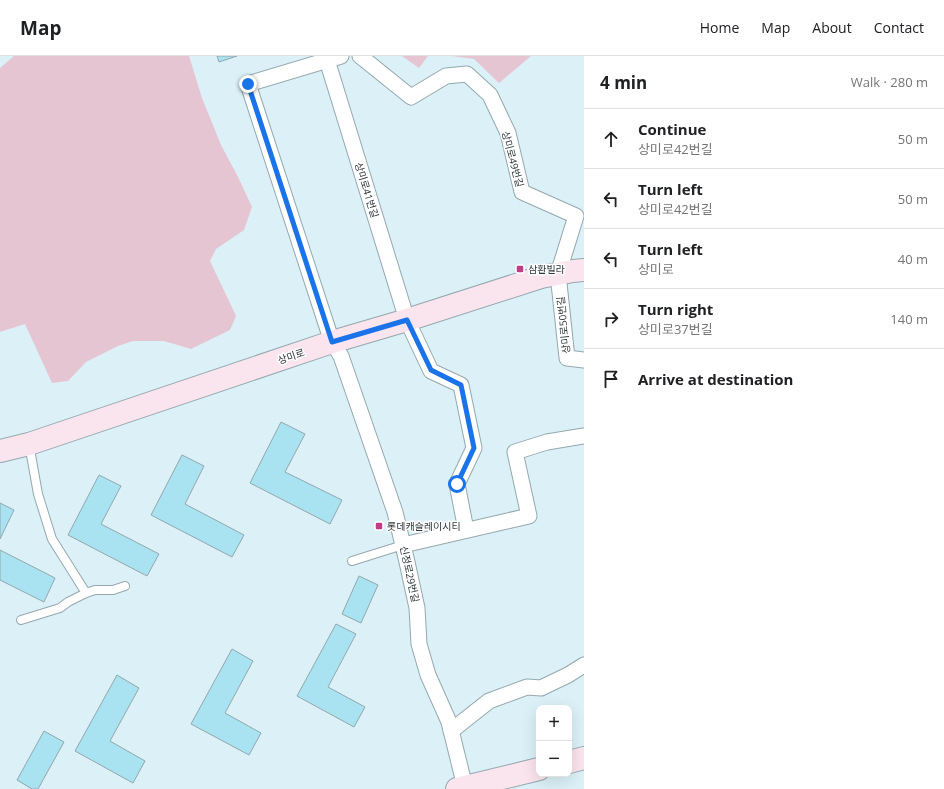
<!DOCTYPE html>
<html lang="en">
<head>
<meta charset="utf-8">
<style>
  :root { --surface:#fff; --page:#f6f6f6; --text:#202124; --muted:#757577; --line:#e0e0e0 }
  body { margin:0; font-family:"Open Sans","Noto Sans KR",sans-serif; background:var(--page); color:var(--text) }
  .controls { position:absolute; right:12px; bottom:12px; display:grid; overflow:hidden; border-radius:8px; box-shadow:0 4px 16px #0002 }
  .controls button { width:36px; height:36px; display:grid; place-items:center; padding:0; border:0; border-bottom:1px solid var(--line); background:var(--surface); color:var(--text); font:20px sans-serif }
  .stop { position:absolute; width:12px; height:12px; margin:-9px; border:3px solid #1a73e8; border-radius:50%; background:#fff }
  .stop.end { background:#1a73e8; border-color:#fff; box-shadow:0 1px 4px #0008 }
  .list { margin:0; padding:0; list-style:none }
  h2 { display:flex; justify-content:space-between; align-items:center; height:52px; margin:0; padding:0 16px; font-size:17px }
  h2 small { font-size:13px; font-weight:400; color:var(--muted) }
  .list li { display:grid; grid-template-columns:26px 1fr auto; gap:12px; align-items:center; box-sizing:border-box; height:60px; padding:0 16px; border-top:1px solid var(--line) }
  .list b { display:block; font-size:15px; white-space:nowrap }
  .list p { margin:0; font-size:13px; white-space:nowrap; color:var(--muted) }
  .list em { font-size:13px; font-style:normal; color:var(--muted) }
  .icon { flex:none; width:22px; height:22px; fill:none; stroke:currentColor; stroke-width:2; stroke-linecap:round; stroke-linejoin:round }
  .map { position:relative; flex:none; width:584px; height:733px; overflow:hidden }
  header { display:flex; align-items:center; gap:24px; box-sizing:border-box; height:56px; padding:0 20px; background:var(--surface); border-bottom:1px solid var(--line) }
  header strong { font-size:19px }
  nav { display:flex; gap:22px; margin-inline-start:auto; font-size:14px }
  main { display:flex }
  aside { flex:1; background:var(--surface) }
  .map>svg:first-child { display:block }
</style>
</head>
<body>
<header>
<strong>Map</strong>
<nav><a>Home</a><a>Map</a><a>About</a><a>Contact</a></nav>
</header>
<main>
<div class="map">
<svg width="584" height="733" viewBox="0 0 584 733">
  <rect width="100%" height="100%" fill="#dbf1f7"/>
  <g fill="#e6c5d3">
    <polygon points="14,0 189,0 202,42 221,89 238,121 252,151 244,174 216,193 210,205 236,260 230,274 191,293 164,285 133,285 118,290 86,306 68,325 52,327 25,268 0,276 0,12"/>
    <polygon points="402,0 428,0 419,12"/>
    <polygon points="452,0 531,0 499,27 474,3"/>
  </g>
  <g fill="#a9e2f1" stroke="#92a7ac">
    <polygon points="217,0 237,0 219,6"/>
    <polygon points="281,366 305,378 285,416 342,444 330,468 250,427"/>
    <polygon points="182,399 204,410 185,448 244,479 232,501 151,459"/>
    <polygon points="99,419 121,430 101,468 159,498 147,520 68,479"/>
    <polygon points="0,447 14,454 0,483"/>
    <polygon points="0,494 55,522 44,546 0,524"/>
    <polygon points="359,520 378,529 361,567 342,558"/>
    <polygon points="336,568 356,578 328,631 365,651 354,671 297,640"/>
    <polygon points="232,593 253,605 225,657 261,677 249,699 191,668"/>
    <polygon points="117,619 139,632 110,685 145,705 133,727 75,695"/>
    <polygon points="44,675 64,686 38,733 32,733 17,724"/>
  </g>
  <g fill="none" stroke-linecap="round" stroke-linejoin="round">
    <defs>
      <g id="lane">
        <polyline points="29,388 38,438 52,483 86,537"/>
        <polyline points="352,505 403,489"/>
        <polyline points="21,564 60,552 68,546 86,537 95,534 113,534 125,530"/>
      </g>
      <g id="street">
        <polyline points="341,0 248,28 332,286 341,300 395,456 407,506 417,552 419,588 428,619 449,666 465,731"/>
        <polyline points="360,0 411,41 446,20 467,18 490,39 508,77 522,136 576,160 558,218 567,302 584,304"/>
        <polyline points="327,4 407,264 431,315 461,329 474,392 457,428 466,474"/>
        <polyline points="403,489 529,460 515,396 547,386 584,380"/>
        <polyline points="451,675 489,645 527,631 541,632 568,619 584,609"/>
      </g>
      <g id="secondary">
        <polyline points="0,395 29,388 332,286 407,264 541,221 573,215 584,214"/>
        <polyline points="569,706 584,702"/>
        <polyline points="457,733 539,713"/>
      </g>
    </defs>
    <use href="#lane" stroke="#94a8ae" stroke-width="10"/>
    <use href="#street" stroke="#94a8ae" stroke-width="17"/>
    <use href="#secondary" stroke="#94a8ae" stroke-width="24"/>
    <use href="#lane" stroke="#fff" stroke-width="8"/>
    <use href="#street" stroke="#fff" stroke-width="15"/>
    <use href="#secondary" stroke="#fae4ee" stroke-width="22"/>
  </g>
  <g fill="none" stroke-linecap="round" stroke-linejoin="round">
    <polyline stroke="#1a73e8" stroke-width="5" points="248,28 332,286 407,264 431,314 461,329 474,392 457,428"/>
  </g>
  <g fill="#bf3d85" stroke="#fff" stroke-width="1.5">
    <rect x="516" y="209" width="8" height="8" rx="2"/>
    <rect x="375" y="466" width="8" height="8" rx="2"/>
  </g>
  <g text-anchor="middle" stroke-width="3" stroke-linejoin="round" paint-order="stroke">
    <g font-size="10" fill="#2e3639" stroke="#fff">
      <text transform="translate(513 103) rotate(75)" y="4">상미로49번길</text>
      <text transform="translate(367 134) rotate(73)" y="4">상미로41번길</text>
      <text transform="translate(563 269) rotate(-96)" y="4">상미로50번길</text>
      <text transform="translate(291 300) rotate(-19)" y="4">상미로</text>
      <text transform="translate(410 518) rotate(78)" y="4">신정로29번길</text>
    </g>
    <g font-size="10" fill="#2e3639" stroke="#fff" text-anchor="start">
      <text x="528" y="217">삼환빌라</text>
      <text x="387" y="474">롯데캐슬레이시티</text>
    </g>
  </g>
</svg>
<div class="controls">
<button>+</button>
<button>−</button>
</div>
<div class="stop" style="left:457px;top:428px"></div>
<div class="stop end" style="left:248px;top:28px"></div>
</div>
<aside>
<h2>4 min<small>Walk · 280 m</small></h2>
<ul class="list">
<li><svg class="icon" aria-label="ahead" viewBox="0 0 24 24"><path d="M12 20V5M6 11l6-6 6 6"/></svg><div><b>Continue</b><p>상미로42번길</p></div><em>50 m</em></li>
<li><svg class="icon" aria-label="left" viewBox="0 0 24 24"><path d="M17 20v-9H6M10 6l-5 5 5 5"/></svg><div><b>Turn left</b><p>상미로42번길</p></div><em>50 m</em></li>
<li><svg class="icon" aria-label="left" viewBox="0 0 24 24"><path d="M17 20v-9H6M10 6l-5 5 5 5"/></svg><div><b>Turn left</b><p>상미로</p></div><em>40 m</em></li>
<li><svg class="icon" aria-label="right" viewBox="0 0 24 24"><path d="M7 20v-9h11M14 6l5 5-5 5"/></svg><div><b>Turn right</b><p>상미로37번길</p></div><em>140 m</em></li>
<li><svg class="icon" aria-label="arrive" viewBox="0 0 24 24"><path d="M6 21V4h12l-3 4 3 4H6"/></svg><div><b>Arrive at destination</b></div></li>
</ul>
</aside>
</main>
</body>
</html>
